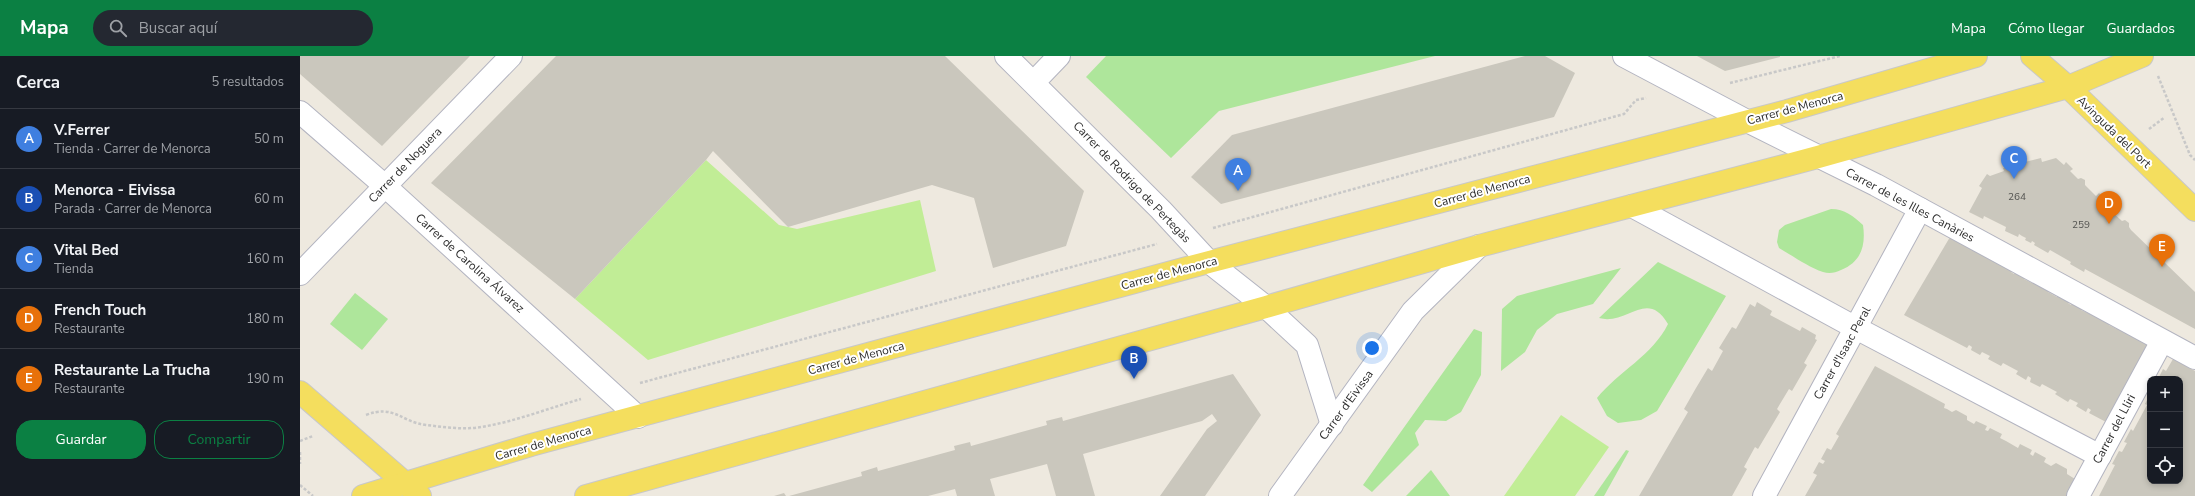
<!DOCTYPE html>
<html lang="es">
<head>
<meta charset="utf-8">
<style>
  :root { --surface:#171b24; --page:#242831; --text:#f1f3f6; --muted:#9ea1a6; --line:#363941; --accent:#0b8043 }
  body { margin:0; font-family:"Nunito Sans",sans-serif; background:var(--page); color:var(--text) }
  .controls { position:absolute; right:12px; bottom:12px; display:grid; overflow:hidden; border-radius:8px; box-shadow:0 2px 6px #0003 }
  .controls button { width:36px; height:36px; display:grid; place-items:center; padding:0; border:0; border-bottom:1px solid var(--line); background:var(--surface); color:var(--text); font:20px sans-serif }
  .you { position:absolute; left:1072px; top:292px; width:14px; height:14px; margin:-10px; border:3px solid #fff; border-radius:50%; background:#1a73e8; box-shadow:0 0 0 6px #1a73e833 }
  .badge { display:grid; place-items:center; width:26px; height:26px; border-radius:50%; background:var(--accent); color:#fff; font-size:13px; font-weight:700 }
  .pin { position:absolute; translate:-50% -33px; filter:drop-shadow(0 1px 2px #0008) }
  .pin::after { content:''; position:absolute; top:21px; width:14px; height:12px; background:inherit; clip-path:polygon(0 0,100% 0,50% 100%) }
  .list { margin:0; padding:0; list-style:none }
  h2 { display:flex; justify-content:space-between; align-items:center; height:52px; margin:0; padding:0 16px; font-size:17px }
  h2 small { font-size:13px; font-weight:400; color:var(--muted) }
  .list li { display:grid; grid-template-columns:26px 1fr auto; gap:12px; align-items:center; box-sizing:border-box; height:60px; padding:0 16px; border-top:1px solid var(--line) }
  .list b { display:block; font-size:15px; white-space:nowrap }
  .list p { margin:0; font-size:13px; white-space:nowrap; color:var(--muted) }
  .list em { font-size:13px; font-style:normal; color:var(--muted) }
  .actions { display:flex; gap:8px; padding:12px 16px }
  .actions a { flex:1; padding:9px 0; border:1px solid var(--accent); border-radius:16px; text-align:center; font-size:14px; color:var(--accent) }
  .actions .main { background:var(--accent); color:#fff }
  .icon { flex:none; width:22px; height:22px; fill:none; stroke:currentColor; stroke-width:2; stroke-linecap:round; stroke-linejoin:round }
  .map { position:relative; flex:none; width:1895px; height:440px; overflow:hidden }
  header { display:flex; align-items:center; gap:24px; box-sizing:border-box; height:56px; padding:0 20px; background:var(--accent); color:#fff }
  header strong { font-size:19px }
  nav { display:flex; gap:22px; margin-inline-start:auto; font-size:14px }
  .search { width:280px; height:36px; background:var(--page); display:flex; align-items:center; gap:10px; box-sizing:border-box; padding:0 14px; border-radius:22px; color:var(--muted); font-size:15px }
  main { display:flex }
  aside { flex:1; background:var(--surface) }
  .map>svg:first-child { display:block }
</style>
</head>
<body>
<header>
<strong>Mapa</strong>
<div class="search"><svg class="icon" aria-label="search" viewBox="0 0 24 24"><circle cx="10" cy="10" r="6"/><path d="M15 15l6 6"/></svg>Buscar aquí</div>
<nav><a>Mapa</a><a>Cómo llegar</a><a>Guardados</a></nav>
</header>
<main>
<aside>
<h2>Cerca<small>5 resultados</small></h2>
<ul class="list">
<li><span class="badge" style="background:#3f7fe0">A</span><div><b>V.Ferrer</b><p>Tienda · Carrer de Menorca</p></div><em>50 m</em></li>
<li><span class="badge" style="background:#1a4fb4">B</span><div><b>Menorca - Eivissa</b><p>Parada · Carrer de Menorca</p></div><em>60 m</em></li>
<li><span class="badge" style="background:#3f7fe0">C</span><div><b>Vital Bed</b><p>Tienda</p></div><em>160 m</em></li>
<li><span class="badge" style="background:#e8710a">D</span><div><b>French Touch</b><p>Restaurante</p></div><em>180 m</em></li>
<li><span class="badge" style="background:#e8710a">E</span><div><b>Restaurante La Trucha</b><p>Restaurante</p></div><em>190 m</em></li>
</ul>
<div class="actions"><a class="main">Guardar</a><a>Compartir</a></div>
</aside>
<div class="map">
<svg width="1895" height="440" viewBox="0 0 1895 440">
  <rect width="100%" height="100%" fill="#eee9df"/>
  <g fill="#aee69b">
    <polygon points="806,0 1135,0 919,55 871,102 786,21"/>
    <path d="M 1531,153 C 1545,153 1553,160 1563,169 C 1566,190 1561,206 1541,214 C 1535,217 1529,218 1523,216 C 1508,211 1493,200 1479,192 L 1477,186 L 1479,174 L 1485,169 Z"/>
    <path d="M 1358,206 L 1426,240 L 1357,355 L 1341,364 L 1318,367 L 1307,360 L 1297,342 C 1318,316 1353,299 1368,268 C 1347,232 1327,270 1299,262 Z"/>
    <polygon points="1321,212 1293,248 1257,258 1237,274 1225,296 1201,315 1202,253 1217,240"/>
    <polygon points="55,237 88,263 62,294 30,268"/>
    <polygon points="1174,273 1182,276 1181,319 1161,356 1146,365 1125,364 1115,377 1119,389 1072,436 1063,429"/>
    <polygon points="1326,394 1329,395 1304,440 1294,440"/>
    <polygon points="1131,414 1150,440 1106,440"/>
  </g>
  <g fill="#c1ed96">
    <polygon points="406,104 479,169 497,173 620,144 636,215 348,304 275,243"/>
    <polygon points="1261,359 1309,391 1275,440 1204,440"/>
  </g>
  <g fill="#cac7bd">
    <polygon points="0,0 170,0 82,90 0,18"/>
    <polygon points="256,0 645,0 784,135 766,190 693,212 674,142 632,129 488,171 413,95 406,104 275,243 131,127"/>
    <polygon points="1225,0 1245,0 1275,17 1254,61 921,148 891,121 932,79"/>
    <polygon points="1397,0 1480,0 1480,1 1425,15"/>
    <polygon points="1741,102 1742,106 1756,102 1764,109 1766,106 1773,113 1770,115 1778,123 1781,122 1785,124 1785,129 1796,140 1799,137 1814,152 1811,155 1822,165 1825,164 1829,167 1829,171 1831,174 1895,236 1895,273 1785,213 1784,216 1770,208 1771,206 1750,194 1748,197 1734,189 1735,187 1732,185 1731,187 1725,184 1726,182 1722,180 1719,178 1718,181 1705,175 1706,171 1684,160 1683,163 1669,156 1682,132 1679,130 1687,118 1690,120 1704,115 1703,112 1715,109 1716,113 1722,111 1721,107"/>
    <polygon points="1650,181 1713,213 1711,216 1714,218 1716,215 1726,220 1724,223 1732,227 1734,224 1750,232 1748,236 1757,241 1759,237 1770,243 1768,247 1771,249 1773,245 1783,250 1781,254 1792,259 1793,256 1811,265 1809,269 1817,273 1819,270 1829,275 1827,278 1831,280 1832,277 1849,286 1806,366 1789,357 1791,354 1788,352 1786,356 1776,350 1778,347 1770,343 1768,346 1755,338 1757,336 1742,328 1740,331 1730,326 1731,322 1728,320 1726,324 1716,318 1718,315 1703,307 1701,310 1688,303 1690,300 1682,296 1680,299 1671,294 1672,291 1669,289 1667,292 1604,259"/>
    <polygon points="1457,246 1472,255 1470,259 1500,275 1502,271 1516,279 1515,283 1517,284 1504,307 1507,309 1492,335 1489,333 1477,353 1480,356 1458,393 1455,391 1444,411 1447,413 1432,440 1339,440 1388,356 1384,353 1396,332 1408,312 1412,315 1423,295 1419,292 1432,271 1436,273 1450,248 1455,251"/>
    <polygon points="1873,303 1895,315 1895,440 1799,440 1815,409 1812,408 1819,395 1822,396 1827,387 1824,386 1831,373 1833,375 1847,349 1845,348 1850,338 1850,425 1880,425 1880,323 1858,323 1863,313 1866,315"/>
    <polygon points="1575,310 1645,348 1644,352 1647,353 1652,356 1656,354 1667,360 1667,364 1674,368 1676,365 1687,370 1685,374 1688,375 1690,372 1702,378 1700,382 1706,385 1718,392 1720,388 1732,394 1730,398 1733,400 1735,396 1746,402 1744,406 1751,410 1756,407 1767,413 1767,418 1775,423 1766,440 1505,440 1517,419 1513,417 1519,406 1523,408 1525,405 1521,403 1527,392 1531,394 1539,380 1536,378"/>
    <polygon points="933,318 961,359 905,440 860,440 907,373 917,365 912,358 902,365 783,398 795,440 756,440 747,408 690,423 695,440 657,440 655,433 628,440 489,440 562,420 561,416 577,411 578,415 655,394 654,390 670,386 671,390 747,369 746,365 762,361 763,365"/>
    <polygon points="484,437 486,440 474,440"/>
  </g>
  <g fill="none" stroke-linecap="round" stroke-linejoin="round">
    <defs>
      <g id="minor">
        <polyline points="706,0 861,154 909,206 966,251 1007,289 1032,369"/>
        <polyline points="734,26 759,0"/>
        <polyline points="0,56 85,130 338,361"/>
        <polyline points="1447,65 1576,129 1895,302"/>
        <polyline points="1332,150 1556,272 1800,400"/>
        <polyline points="0,218 211,0"/>
        <polyline points="980,440 1113,255 1179,190"/>
        <polyline points="1464,440 1620,153"/>
        <polyline points="1778,440 1862,285"/>
      </g>
      <polyline id="tertiary" points="1324,0 1447,65"/>
      <g id="primary">
        <polyline points="1732,0 1768,31 1895,154"/>
        <polyline points="0,336 120,440"/>
        <polyline points="63,440 231,389 909,206 1487,55 1676,0"/>
        <polyline points="286,440 966,251 1179,190 1518,101 1768,31 1842,0"/>
      </g>
    </defs>
    <use href="#minor" stroke="#b3b4c0" stroke-width="24"/>
    <use href="#tertiary" stroke="#b3b4c0" stroke-width="24"/>
    <use href="#primary" stroke="#c8c8c8" stroke-width="24"/>
    <g stroke="#c8c8c8" stroke-width="2.5" stroke-dasharray="3 2" stroke-linecap="butt">
      <polyline points="1858,20 1890,99 1895,104"/>
      <polyline points="1430,27 1540,0"/>
      <polyline points="1849,73 1865,61"/>
      <polyline points="913,172 1324,58 1336,44 1346,42"/>
      <polyline points="340,327 857,188"/>
      <path d="M 66,359 C 94,348 101,366 126,369 C 144,371 163,374 181,371 C 214,366 249,352 281,343"/>
      <polyline points="0,385 13,380"/>
      <polyline points="0,396 0,408"/>
      <polyline points="0,429 13,440"/>
    </g>
    <use href="#minor" stroke="#fff" stroke-width="22"/>
    <use href="#tertiary" stroke="#fff" stroke-width="22"/>
    <use href="#primary" stroke="#f4de5e" stroke-width="22"/>
  </g>
  <g text-anchor="middle" stroke-width="4" stroke-linejoin="round" paint-order="stroke">
    <g font-size="10" fill="#545451">
      <text x="1717" y="144">264</text>
      <text x="1781" y="172">259</text>
    </g>
    <g font-size="12" fill="#2d2d2d" stroke="#fff">
      <text transform="translate(1495 52) rotate(-15)" y="4">Carrer de Menorca</text>
      <text transform="translate(1814 76) rotate(44)" y="4">Avinguda del Port</text>
      <text transform="translate(105 109) rotate(-46)" y="4">Carrer de Noguera</text>
      <text transform="translate(832 126) rotate(46)" y="4">Carrer de Rodrigo de Pertegàs</text>
      <text transform="translate(1182 135) rotate(-15)" y="4">Carrer de Menorca</text>
      <text transform="translate(1610 149) rotate(28)" y="4">Carrer de les Illes Canàries</text>
      <text transform="translate(170 207) rotate(42)" y="4">Carrer de Carolina Álvarez</text>
      <text transform="translate(869 217) rotate(-15)" y="4">Carrer de Menorca</text>
      <text transform="translate(1542 297) rotate(-61)" y="4">Carrer d'Isaac Peral</text>
      <text transform="translate(556 302) rotate(-15)" y="4">Carrer de Menorca</text>
      <text transform="translate(1046 349) rotate(-54)" y="4">Carrer d'Eivissa</text>
      <text transform="translate(1814 373) rotate(-62)" y="4">Carrer del Lliri</text>
      <text transform="translate(243 387) rotate(-16)" y="4">Carrer de Menorca</text>
    </g>
  </g>
</svg>
<div class="controls">
<button>+</button>
<button>−</button>
<button><svg class="icon" aria-label="locate" viewBox="0 0 24 24"><circle cx="12" cy="12" r="6"/><path d="M12 2v4M12 18v4M2 12h4M18 12h4"/></svg></button>
</div>
<div class="you"></div>
<div class="pin badge" style="left:938px;top:135px;background:#3f7fe0">A</div>
<div class="pin badge" style="left:834px;top:323px;background:#1a4fb4">B</div>
<div class="pin badge" style="left:1714px;top:123px;background:#3f7fe0">C</div>
<div class="pin badge" style="left:1809px;top:168px;background:#e8710a">D</div>
<div class="pin badge" style="left:1862px;top:211px;background:#e8710a">E</div>
</div>
</main>
</body>
</html>
